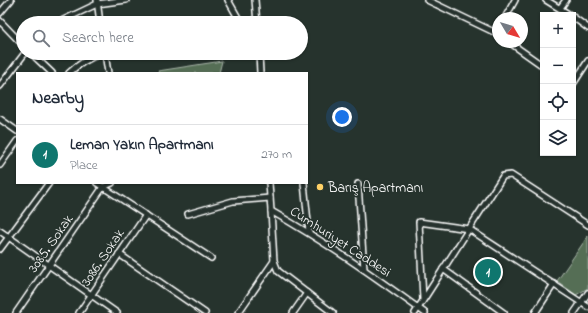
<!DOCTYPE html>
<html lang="en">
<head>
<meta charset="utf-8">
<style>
  :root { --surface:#fff; --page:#f6f6f7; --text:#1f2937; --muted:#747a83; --line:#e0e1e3; --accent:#0f766e }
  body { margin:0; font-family:"Indie Flower",sans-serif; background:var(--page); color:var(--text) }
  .controls { position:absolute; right:12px; top:12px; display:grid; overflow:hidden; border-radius:0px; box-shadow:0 1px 3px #0004 }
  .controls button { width:36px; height:36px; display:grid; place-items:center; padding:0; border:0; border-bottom:1px solid var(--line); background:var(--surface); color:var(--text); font:20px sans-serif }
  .compass { position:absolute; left:492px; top:12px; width:36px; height:36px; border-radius:50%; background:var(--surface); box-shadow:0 1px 3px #0004; rotate:128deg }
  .you { position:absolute; left:342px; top:117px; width:14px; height:14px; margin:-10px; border:3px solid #fff; border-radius:50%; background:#1a73e8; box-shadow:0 0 0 6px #1a73e833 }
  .badge { display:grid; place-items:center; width:26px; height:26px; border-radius:50%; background:var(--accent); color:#fff; font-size:13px; font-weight:700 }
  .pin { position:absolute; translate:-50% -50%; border:2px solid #fff; box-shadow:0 1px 4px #0006 }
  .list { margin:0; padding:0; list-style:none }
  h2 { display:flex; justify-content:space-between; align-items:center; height:52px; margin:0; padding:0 16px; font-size:17px }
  h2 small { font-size:13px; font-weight:400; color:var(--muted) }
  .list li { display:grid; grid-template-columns:26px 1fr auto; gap:12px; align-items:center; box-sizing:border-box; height:60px; padding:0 16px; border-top:1px solid var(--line) }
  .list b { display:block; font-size:15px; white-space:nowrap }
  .list p { margin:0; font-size:13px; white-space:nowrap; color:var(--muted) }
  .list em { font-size:13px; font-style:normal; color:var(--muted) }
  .icon { flex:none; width:22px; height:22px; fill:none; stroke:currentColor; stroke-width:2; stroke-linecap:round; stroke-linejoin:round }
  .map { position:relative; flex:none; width:588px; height:313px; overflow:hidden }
  .search { position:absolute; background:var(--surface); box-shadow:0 1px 3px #0004; left:16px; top:16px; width:292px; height:44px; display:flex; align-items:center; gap:10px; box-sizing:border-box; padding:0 14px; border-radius:22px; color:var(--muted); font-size:15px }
  .panel { position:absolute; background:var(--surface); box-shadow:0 1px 3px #0004; left:16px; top:72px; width:292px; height:112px; border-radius:0px }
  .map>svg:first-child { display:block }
</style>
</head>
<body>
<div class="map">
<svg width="588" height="313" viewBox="0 0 588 313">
  <rect width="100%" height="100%" fill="#26332d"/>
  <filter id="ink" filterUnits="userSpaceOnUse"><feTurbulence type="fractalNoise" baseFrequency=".025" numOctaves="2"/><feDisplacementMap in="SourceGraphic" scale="8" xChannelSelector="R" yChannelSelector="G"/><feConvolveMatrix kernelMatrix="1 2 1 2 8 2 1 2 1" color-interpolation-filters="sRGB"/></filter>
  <g filter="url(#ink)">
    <g fill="#546e55" stroke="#aab6aa">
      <polygon points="222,61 219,73 159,73 158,71"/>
      <polygon points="588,236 588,288 576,295 557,281"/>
    </g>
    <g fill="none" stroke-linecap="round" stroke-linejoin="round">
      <defs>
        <g id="street">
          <polyline points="97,0 100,23"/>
          <polyline points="228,0 241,23"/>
          <polyline points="255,0 257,23"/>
          <polyline points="427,0 498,34"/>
          <polyline points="546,0 570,15"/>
          <polyline points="560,8 566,0"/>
          <polyline points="0,13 11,0"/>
          <polyline points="573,17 588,28"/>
          <polyline points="505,18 515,0"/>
          <polyline points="0,21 23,45"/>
          <polyline points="57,23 97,4 126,0"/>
          <polyline points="509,42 543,66"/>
          <polyline points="31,53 52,73"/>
          <polyline points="105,53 108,73"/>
          <polyline points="259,53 260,73"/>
          <path d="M 69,73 C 79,63 89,58 102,53"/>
          <polyline points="573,84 588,61"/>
          <polyline points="0,86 25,53"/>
          <polyline points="0,119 17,131"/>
          <polyline points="0,165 17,141"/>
          <polyline points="97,183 211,258"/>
          <path d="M 269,183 L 271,211 C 326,242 374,276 425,313"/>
          <polyline points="304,183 309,232"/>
          <polyline points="358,184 364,269"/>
          <polyline points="271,211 274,261 278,271 333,313"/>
          <polyline points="188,214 233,201 270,198"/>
          <polyline points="0,231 117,313"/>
          <polyline points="0,249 49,183"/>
          <polyline points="119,254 205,313"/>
          <polyline points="443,269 504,313"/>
          <polyline points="423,299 419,222 469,229 588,307"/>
          <polyline points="16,313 103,187 112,183"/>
          <polyline points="79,313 146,215"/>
          <polyline points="238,313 274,261"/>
          <polyline points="293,313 307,293"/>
          <polyline points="415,313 503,176 511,175 588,225"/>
          <polyline points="535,313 554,284"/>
          <polyline points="574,313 588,293"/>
        </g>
      </defs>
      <use href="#street" stroke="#fff" stroke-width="8"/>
      <use href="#street" stroke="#26332d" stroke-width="5"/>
    </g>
  </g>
  <circle fill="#ffd166" stroke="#26332d" stroke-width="1.5" cx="320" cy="187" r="4"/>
  <g text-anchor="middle" stroke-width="3.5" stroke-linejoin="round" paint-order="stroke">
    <g font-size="14" fill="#fff" stroke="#26332d" text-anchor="start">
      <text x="328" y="192">Barış Apartmanı</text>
    </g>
    <g font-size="14" fill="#fff" stroke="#26332d">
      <text transform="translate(341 241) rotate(33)" y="5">Cumhuriyet Caddesi</text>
      <text transform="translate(50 243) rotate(-55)" y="5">3085. Sokak</text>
      <text transform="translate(102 257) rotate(-56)" y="5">3086. Sokak</text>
    </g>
  </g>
</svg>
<div class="controls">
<button>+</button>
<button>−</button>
<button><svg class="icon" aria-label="locate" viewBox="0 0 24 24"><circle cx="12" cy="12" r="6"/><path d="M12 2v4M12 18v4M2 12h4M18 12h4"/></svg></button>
<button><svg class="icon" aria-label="layers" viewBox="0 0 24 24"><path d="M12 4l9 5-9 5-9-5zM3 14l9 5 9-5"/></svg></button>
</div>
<svg class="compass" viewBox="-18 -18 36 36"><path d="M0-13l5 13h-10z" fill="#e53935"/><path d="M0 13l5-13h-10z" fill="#747a83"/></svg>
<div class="you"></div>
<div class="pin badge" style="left:488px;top:272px">1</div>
<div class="search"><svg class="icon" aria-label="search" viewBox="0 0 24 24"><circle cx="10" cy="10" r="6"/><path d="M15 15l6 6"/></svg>Search here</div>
<section class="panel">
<h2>Nearby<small></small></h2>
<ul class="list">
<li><span class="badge">1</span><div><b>Leman Yakın Apartmanı</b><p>Place</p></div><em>270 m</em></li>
</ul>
</section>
</div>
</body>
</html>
